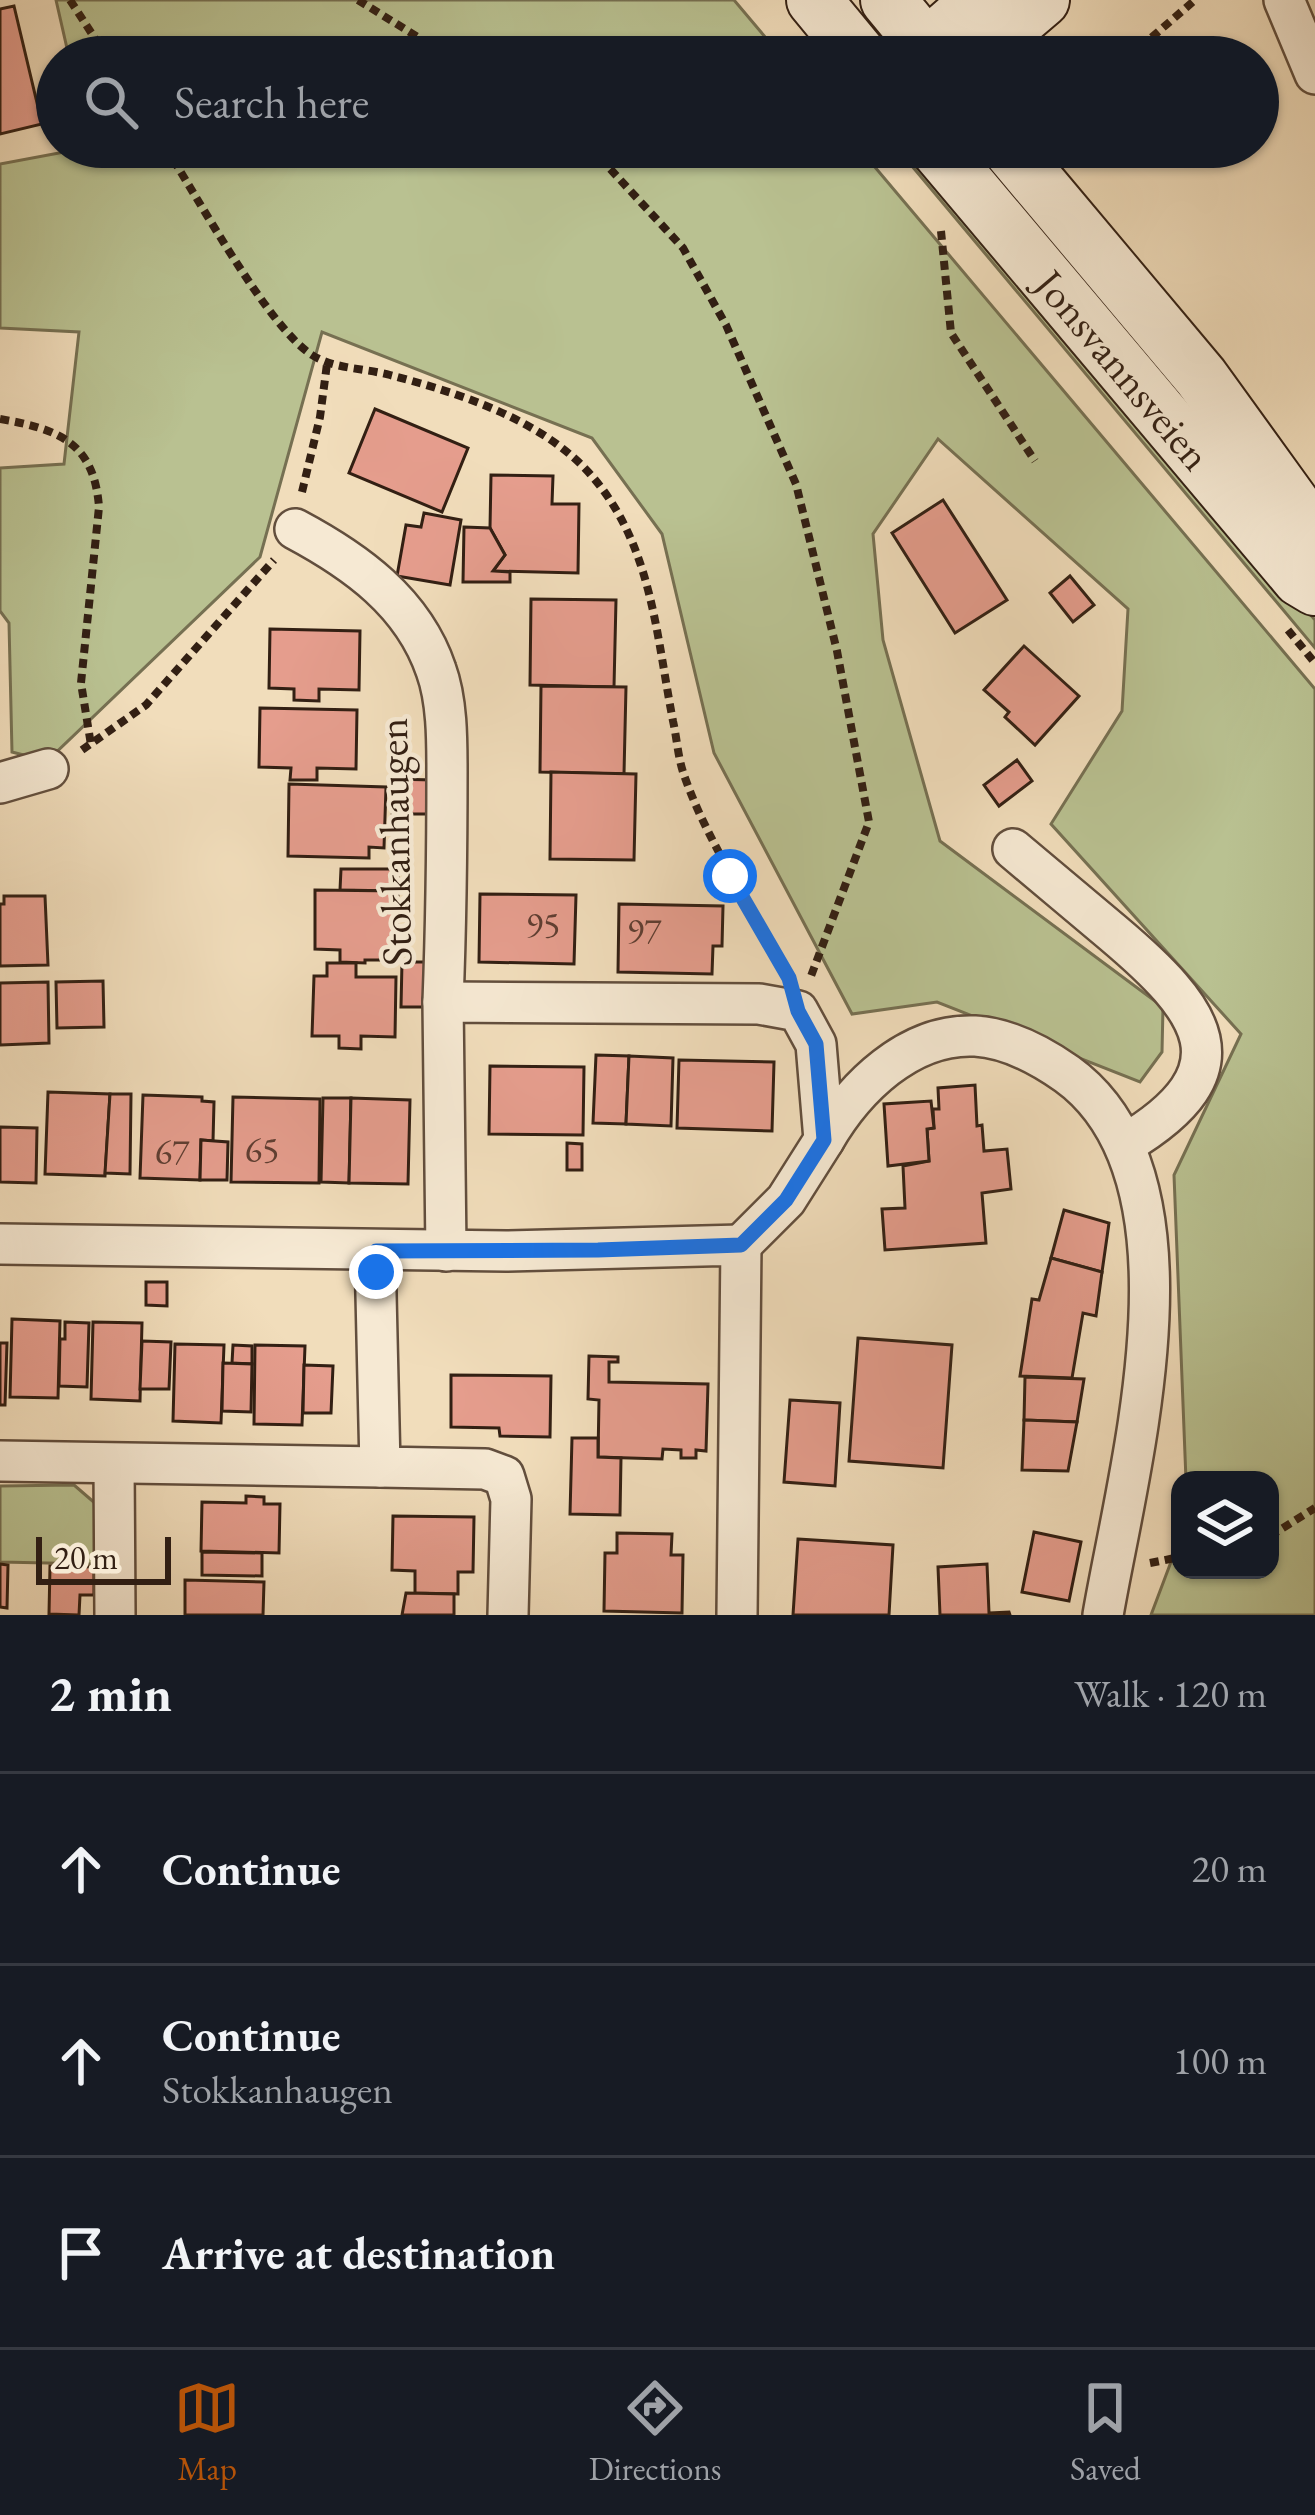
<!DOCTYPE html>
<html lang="en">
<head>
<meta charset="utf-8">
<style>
  :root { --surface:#171b24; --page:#20242c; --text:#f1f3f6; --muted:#9ea1a6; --line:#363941; --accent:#b45309 }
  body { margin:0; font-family:"EB Garamond",serif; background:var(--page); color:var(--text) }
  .controls { position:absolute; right:36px; bottom:36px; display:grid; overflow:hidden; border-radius:24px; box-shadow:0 3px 9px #0004 }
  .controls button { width:108px; height:108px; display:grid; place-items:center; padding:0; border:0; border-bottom:3px solid var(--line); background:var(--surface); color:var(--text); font:60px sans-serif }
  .scale { position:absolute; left:36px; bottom:30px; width:135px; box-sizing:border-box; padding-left:12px; border:6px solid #321f13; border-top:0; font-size:33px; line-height:42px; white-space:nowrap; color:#321f13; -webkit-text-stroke:9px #f6e9d3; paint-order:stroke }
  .stop { position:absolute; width:36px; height:36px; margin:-27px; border:9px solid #1a73e8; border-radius:50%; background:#fff }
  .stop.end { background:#1a73e8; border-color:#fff; box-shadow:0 3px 12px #0008 }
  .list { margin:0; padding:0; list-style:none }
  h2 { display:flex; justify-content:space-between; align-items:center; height:156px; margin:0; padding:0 48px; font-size:51px }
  h2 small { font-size:39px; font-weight:400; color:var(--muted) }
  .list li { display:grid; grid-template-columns:78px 1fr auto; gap:36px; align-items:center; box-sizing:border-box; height:192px; padding:0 48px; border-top:3px solid var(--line) }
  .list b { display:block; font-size:45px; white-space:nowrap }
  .list p { margin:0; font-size:39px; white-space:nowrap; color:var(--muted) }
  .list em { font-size:39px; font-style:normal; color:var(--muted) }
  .icon { flex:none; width:66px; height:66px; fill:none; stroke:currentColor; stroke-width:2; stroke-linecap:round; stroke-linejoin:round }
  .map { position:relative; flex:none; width:1315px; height:1615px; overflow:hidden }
  .search { position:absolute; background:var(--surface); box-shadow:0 3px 9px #0004; left:36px; right:36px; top:36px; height:132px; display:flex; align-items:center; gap:30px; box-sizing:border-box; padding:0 42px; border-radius:66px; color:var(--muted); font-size:45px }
  .sheet { height:732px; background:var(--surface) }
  nav { display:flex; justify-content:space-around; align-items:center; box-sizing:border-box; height:168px; border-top:3px solid var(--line); background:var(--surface); font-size:33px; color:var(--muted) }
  nav a { display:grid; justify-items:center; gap:6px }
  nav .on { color:var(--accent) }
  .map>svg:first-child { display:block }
</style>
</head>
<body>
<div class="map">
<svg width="1315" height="1615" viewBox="0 0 1315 1615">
  <rect width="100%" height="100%" fill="#f1ddbb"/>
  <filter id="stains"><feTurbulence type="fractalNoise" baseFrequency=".00167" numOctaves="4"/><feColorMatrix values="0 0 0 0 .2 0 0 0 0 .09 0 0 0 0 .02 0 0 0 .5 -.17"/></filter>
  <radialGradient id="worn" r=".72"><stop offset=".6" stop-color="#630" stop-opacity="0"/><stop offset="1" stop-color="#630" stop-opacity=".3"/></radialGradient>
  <g fill="#b9c191" stroke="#767052" stroke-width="3">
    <polygon points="56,0 734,0 782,57 69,57"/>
    <polygon points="91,147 858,147 1315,689 1315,1615 1151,1615 1180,1538 1180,1570 1270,1570 1270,1480 1186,1480 1174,1175 1241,1034 1051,824 1122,711 1128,609 938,439 873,534 883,640 940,841 1163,1007 1162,1052 1140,1082 937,1002 852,1014 714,753 662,534 592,438 322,332 260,557 47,761 12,752 9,623 0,611 0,468 64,464 79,332 0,328 0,164"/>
    <polygon points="896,147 917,147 1315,620 1315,648"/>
    <polygon points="74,1485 96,1504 94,1564 0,1562 0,1486"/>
  </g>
  <g fill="#e59d8d" stroke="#321f13" stroke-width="3">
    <polygon points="14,6 42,124 0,134 0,9"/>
    <polygon points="375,409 468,448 442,512 349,473"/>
    <polygon points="491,475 553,476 552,504 579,504 578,573 493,571 505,555 490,528"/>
    <polygon points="943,500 1007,600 955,633 892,533"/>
    <polygon points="424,513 461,520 450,585 397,576 406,525 421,527"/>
    <polygon points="464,527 490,528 505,555 493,571 510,572 510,582 463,582"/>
    <polygon points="1070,576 1094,605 1073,622 1050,593"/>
    <polygon points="531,599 616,600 614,687 530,685"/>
    <polygon points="270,629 360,631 359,690 319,689 319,701 294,700 294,689 269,688"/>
    <polygon points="1024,646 1079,696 1035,745 1005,717 1009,712 984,690"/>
    <polygon points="541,686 626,687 624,774 540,772"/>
    <polygon points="260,708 357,710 356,769 317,768 317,780 290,780 291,768 259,767"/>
    <polygon points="1017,760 1032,781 999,806 984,785"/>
    <polygon points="551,772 636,774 634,860 550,859"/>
    <polygon points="393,779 433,780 433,814 407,814 407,829 392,829"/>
    <polygon points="289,784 386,787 384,848 369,847 369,858 288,856"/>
    <polygon points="341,869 398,869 398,891 340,890"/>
    <polygon points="315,890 398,891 397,951 384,951 384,960 365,960 365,963 340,962 340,950 315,949"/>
    <polygon points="480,894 576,895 574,964 479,962"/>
    <polygon points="4,896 45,896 48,965 0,966 0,904 4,904"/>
    <polygon points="619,904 723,906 722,946 713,946 712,974 618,972"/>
    <polygon points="402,962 428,962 427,1007 401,1007"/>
    <polygon points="327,963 356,963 356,977 396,977 395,1037 361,1036 361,1049 339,1048 339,1036 312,1036 314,976 327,976"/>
    <polygon points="103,981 104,1027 57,1028 56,982"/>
    <polygon points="48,982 49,1043 0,1045 0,983"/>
    <polygon points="596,1055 629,1056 626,1124 593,1123"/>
    <polygon points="629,1056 673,1058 671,1126 626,1124"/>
    <polygon points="679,1060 774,1062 772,1131 677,1128"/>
    <polygon points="490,1066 584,1067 583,1135 489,1134"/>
    <polygon points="975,1085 977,1126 982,1125 984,1151 1007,1149 1011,1189 982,1193 986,1243 885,1250 882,1209 905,1208 903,1166 929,1161 927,1129 934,1128 933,1109 939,1109 938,1088"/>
    <polygon points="48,1092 110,1094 105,1176 45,1174"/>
    <polygon points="110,1094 131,1094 130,1174 105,1173"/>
    <polygon points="143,1095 202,1097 202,1101 214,1102 213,1141 201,1140 200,1180 140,1178"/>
    <polygon points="233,1097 320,1099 319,1183 231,1182"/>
    <polygon points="323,1098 351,1098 349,1183 321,1182"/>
    <polygon points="351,1098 410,1100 408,1184 349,1183"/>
    <polygon points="931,1101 934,1128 927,1129 929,1161 888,1166 884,1104"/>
    <polygon points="0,1127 37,1128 36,1183 0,1182"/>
    <polygon points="201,1140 228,1142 227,1180 200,1180"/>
    <polygon points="567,1143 582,1144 582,1170 567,1170"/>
    <polygon points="1064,1210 1109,1223 1102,1272 1051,1258"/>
    <polygon points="1051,1258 1102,1272 1096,1316 1083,1313 1072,1378 1020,1376 1032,1299 1039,1300"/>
    <polygon points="146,1282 167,1282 167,1306 146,1305"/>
    <polygon points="12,1319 60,1321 58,1398 10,1397"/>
    <polygon points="65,1322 89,1323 87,1387 59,1386 60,1339 65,1339"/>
    <polygon points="93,1322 142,1323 140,1401 91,1399"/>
    <polygon points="858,1338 952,1345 943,1468 849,1461"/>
    <polygon points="142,1341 171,1342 169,1389 140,1389"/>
    <polygon points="0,1343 7,1343 5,1405 0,1405"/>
    <polygon points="175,1344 224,1345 221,1423 173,1421"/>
    <polygon points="233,1345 252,1346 252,1364 232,1363"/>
    <polygon points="255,1345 305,1346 302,1425 254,1424"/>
    <polygon points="589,1356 618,1357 618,1362 609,1362 609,1382 708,1384 706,1451 696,1450 696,1458 681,1458 681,1450 663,1449 662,1459 598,1457 599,1400 588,1399"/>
    <polygon points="223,1363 252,1364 251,1412 222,1411"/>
    <polygon points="304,1365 333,1366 331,1413 303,1413"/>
    <polygon points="451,1375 551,1376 550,1437 500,1436 499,1428 451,1427"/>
    <polygon points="1025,1377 1084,1379 1077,1422 1024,1420"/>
    <polygon points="790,1400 840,1403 835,1486 784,1482"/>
    <polygon points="1024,1420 1077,1422 1068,1471 1022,1470"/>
    <polygon points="572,1438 598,1438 598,1457 621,1458 620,1515 570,1514"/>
    <polygon points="246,1496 264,1497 264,1504 280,1504 279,1553 201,1551 202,1502 246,1503"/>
    <polygon points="393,1516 474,1517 473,1572 458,1572 458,1594 415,1593 415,1571 392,1570"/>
    <polygon points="1034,1532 1081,1542 1069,1601 1022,1592"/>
    <polygon points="617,1533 672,1534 671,1555 683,1555 682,1613 604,1611 605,1553 617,1553"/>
    <polygon points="798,1539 893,1545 889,1615 793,1615"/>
    <polygon points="202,1552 262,1553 262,1576 202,1575"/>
    <polygon points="0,1564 8,1565 7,1608 0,1607"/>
    <polygon points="987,1564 989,1613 1009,1612 1010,1615 940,1615 938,1567"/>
    <polygon points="50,1566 94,1567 94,1595 80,1595 79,1615 49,1614"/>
    <polygon points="185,1580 264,1582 263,1615 185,1615"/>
    <polygon points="406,1593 454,1594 454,1615 402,1615"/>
  </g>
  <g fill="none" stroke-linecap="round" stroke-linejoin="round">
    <defs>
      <g id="street">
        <polyline points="1284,0 1315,74"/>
        <path d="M 295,529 C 355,561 413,602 436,670 C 447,700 447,739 447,771 C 447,848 446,925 443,1002"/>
        <polyline points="0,783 48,769"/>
        <path d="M 1013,849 C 1046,877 1080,905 1113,933 C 1203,1009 1251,1069 1125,1144"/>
        <path d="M 824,1140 C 854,1088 909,1033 975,1036 C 1009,1038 1040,1055 1067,1074 C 1211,1178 1128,1469 1103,1615"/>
        <polyline points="0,1244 506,1251 741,1245 737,1615"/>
        <polyline points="375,1251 380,1467 485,1469 504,1476 511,1499 508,1615"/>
        <polyline points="446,1251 443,1002 759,1004 798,1011 816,1044 824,1140 786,1200 741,1245"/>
        <polyline points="0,1461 380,1467"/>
        <polyline points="114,1464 115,1615"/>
      </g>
      <g id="secondary">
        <polyline points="814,0 861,57"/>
        <polyline points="888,0 935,57"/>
        <polyline points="921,57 926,47 980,0"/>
        <polyline points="975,57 1042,0"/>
        <path id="s1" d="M 936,147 L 1300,579 L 1315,588"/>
        <polyline points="1008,147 1201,377 1315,535"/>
      </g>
    </defs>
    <use href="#street" stroke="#624e3d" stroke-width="44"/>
    <use href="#secondary" stroke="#321f13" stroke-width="58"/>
    <g stroke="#321f13" stroke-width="8" stroke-dasharray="9 6" stroke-linecap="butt">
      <polyline points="70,0 107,57"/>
      <polyline points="358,0 450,57"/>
      <polyline points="1129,57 1195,0"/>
      <path d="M 165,147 C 198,197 267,326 312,355 C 334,369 364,368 390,375 C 459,393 543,420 591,475 C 652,545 656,634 673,721 C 677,739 678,758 684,775 C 708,844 751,904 784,969"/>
      <polyline points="590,147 683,248 726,325 796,484 837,651 869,822 811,976"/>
      <polyline points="941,231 951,333 1035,461"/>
      <path d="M 0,419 C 58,429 94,442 99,507 L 81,683 L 91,745"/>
      <polyline points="302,492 320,417 327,364"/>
      <polyline points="1288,630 1315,663"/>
      <polyline points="82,750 146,705 274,560"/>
      <polyline points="1270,1536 1315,1508"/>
      <polyline points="1150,1563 1180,1557"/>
    </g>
    <use href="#street" stroke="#f6e9d3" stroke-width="39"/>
    <use href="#secondary" stroke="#f6e9d3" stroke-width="54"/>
  </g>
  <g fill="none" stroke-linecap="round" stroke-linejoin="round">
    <polyline stroke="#1a73e8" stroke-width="15" points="376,1272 376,1251 598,1250 741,1245 786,1200 824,1140 816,1044 798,1011 789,978 730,876"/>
  </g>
  <g text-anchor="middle" stroke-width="9" stroke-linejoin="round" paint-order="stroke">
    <g font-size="36" fill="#5f3e32">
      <text x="543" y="937">95</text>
      <text x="644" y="943">97</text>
      <text x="262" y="1162">65</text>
      <text x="172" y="1164">67</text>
    </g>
    <g font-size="42" fill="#321f13" stroke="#f6e9d3">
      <text dy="15" stroke="none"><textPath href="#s1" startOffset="291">Jonsvannsveien</textPath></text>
      <text transform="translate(394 842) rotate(-91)" y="15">Stokkanhaugen</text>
    </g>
  </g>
  <rect width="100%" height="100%" filter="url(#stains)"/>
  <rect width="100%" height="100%" fill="url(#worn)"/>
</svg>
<div class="controls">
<button><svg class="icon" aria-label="layers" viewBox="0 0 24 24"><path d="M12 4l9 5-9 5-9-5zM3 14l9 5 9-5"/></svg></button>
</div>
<div class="scale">20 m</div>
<div class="stop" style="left:730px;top:876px"></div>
<div class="stop end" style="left:376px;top:1272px"></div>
<div class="search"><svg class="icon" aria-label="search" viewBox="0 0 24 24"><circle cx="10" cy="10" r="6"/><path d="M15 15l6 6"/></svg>Search here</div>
</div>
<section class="sheet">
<h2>2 min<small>Walk · 120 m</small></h2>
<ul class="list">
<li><svg class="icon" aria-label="ahead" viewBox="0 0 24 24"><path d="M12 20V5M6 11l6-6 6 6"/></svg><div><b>Continue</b></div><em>20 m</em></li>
<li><svg class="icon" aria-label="ahead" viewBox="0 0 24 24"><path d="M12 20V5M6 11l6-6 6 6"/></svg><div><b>Continue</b><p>Stokkanhaugen</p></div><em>100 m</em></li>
<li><svg class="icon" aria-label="arrive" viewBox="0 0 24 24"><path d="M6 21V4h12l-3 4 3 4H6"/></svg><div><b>Arrive at destination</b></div></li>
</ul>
</section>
<nav>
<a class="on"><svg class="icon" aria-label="map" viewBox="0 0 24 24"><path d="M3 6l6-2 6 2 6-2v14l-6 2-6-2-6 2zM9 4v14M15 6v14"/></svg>Map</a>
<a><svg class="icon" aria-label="directions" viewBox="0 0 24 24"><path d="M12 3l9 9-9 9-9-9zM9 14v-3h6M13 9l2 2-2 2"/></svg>Directions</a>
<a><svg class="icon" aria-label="saved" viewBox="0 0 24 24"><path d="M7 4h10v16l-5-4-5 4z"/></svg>Saved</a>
</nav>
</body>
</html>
